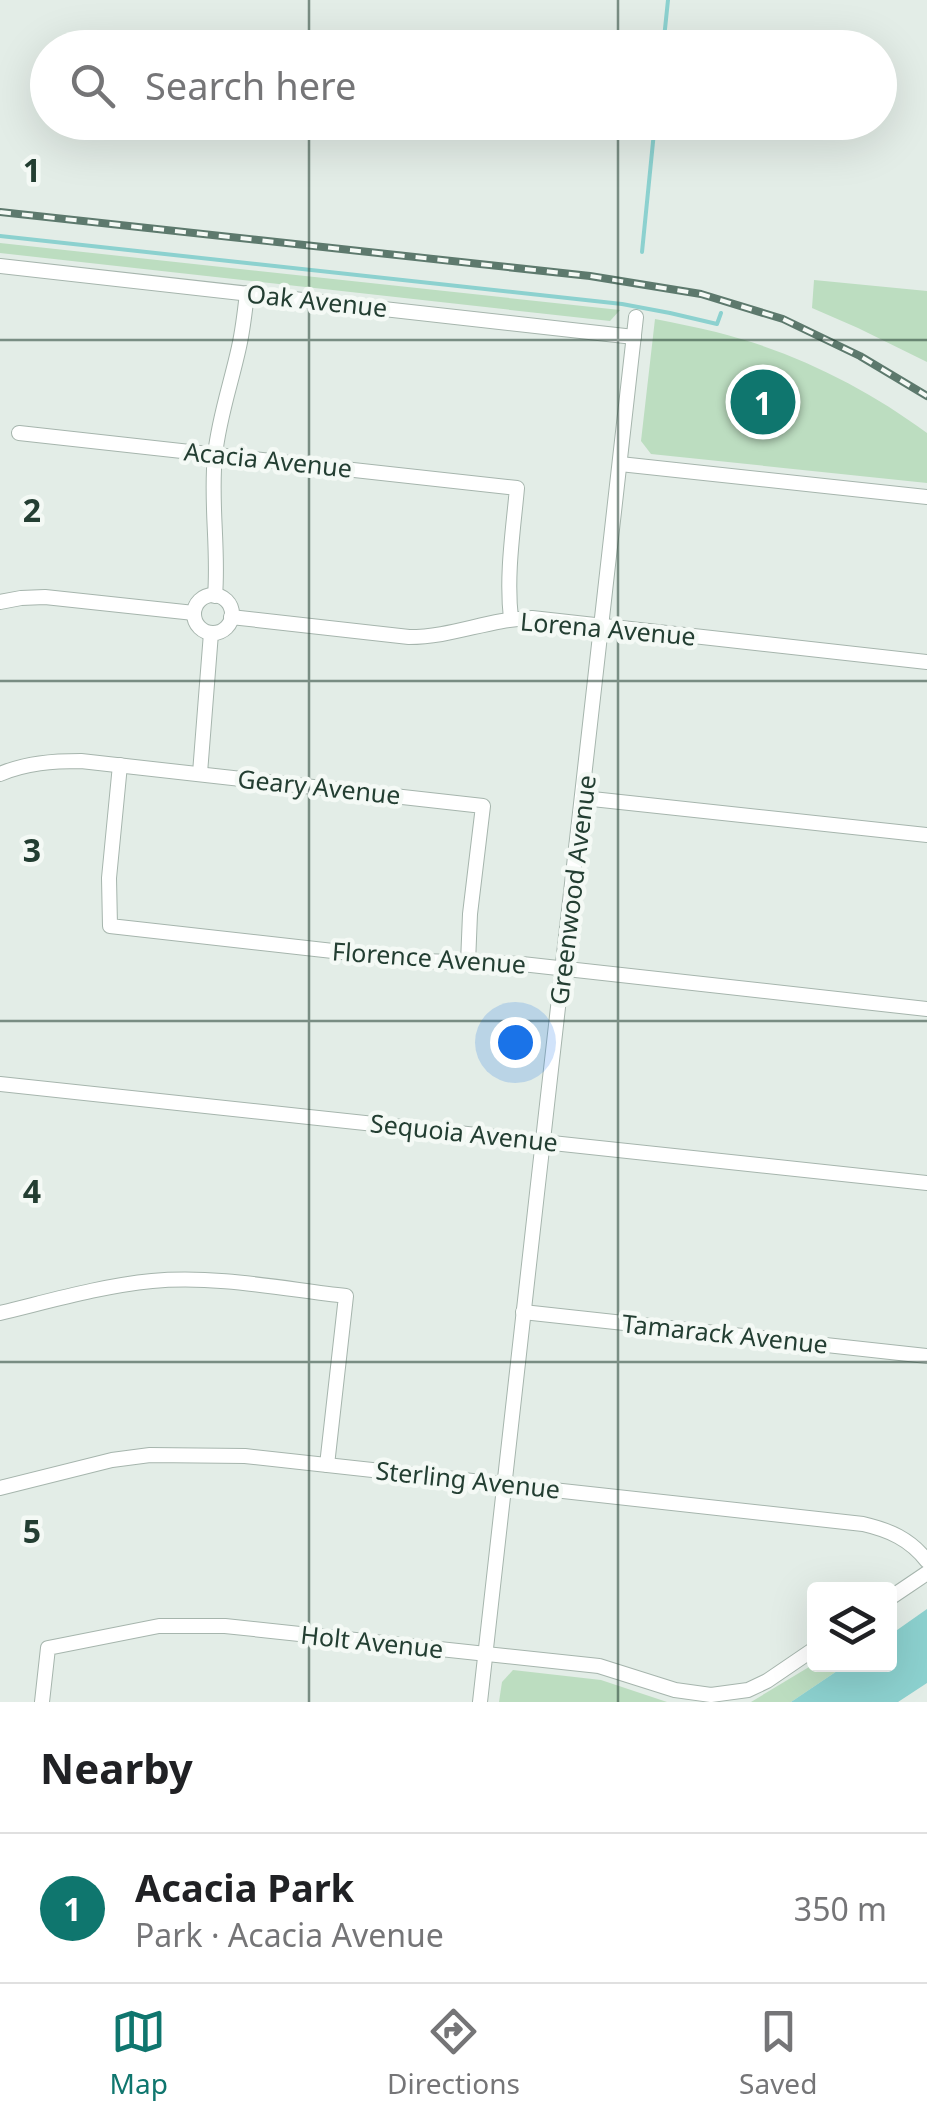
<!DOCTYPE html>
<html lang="en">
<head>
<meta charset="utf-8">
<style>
  :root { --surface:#fff; --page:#f2f2f2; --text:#202124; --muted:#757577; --line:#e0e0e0; --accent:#0f766e }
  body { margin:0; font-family:"Noto Sans",sans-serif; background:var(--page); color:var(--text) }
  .controls { position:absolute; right:30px; bottom:30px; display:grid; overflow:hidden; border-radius:10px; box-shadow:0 10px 40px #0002 }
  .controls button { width:90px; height:90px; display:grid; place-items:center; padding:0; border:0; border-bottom:2px solid var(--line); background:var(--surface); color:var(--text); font:50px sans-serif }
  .you { position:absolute; left:515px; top:1042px; width:35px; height:35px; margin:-25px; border:8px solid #fff; border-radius:50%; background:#1a73e8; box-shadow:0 0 0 15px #1a73e833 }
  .badge { display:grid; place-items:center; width:65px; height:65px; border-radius:50%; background:var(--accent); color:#fff; font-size:32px; font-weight:700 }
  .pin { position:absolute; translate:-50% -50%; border:5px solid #fff; box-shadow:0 2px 10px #0006 }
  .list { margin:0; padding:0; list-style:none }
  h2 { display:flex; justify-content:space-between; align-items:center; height:130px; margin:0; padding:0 40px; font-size:42px }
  h2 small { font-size:32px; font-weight:400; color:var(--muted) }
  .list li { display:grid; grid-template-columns:65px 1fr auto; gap:30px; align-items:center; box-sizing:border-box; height:150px; padding:0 40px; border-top:2px solid var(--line) }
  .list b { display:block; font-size:38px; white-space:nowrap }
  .list p { margin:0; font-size:32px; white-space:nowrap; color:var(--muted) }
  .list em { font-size:32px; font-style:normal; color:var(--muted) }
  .icon { flex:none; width:55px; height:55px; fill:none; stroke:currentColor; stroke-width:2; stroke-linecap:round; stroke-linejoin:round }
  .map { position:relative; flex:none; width:927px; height:1702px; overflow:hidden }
  .search { position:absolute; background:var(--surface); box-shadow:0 10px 40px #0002; left:30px; right:30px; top:30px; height:110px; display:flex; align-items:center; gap:25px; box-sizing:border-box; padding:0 35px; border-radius:55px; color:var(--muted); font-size:38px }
  .sheet { height:280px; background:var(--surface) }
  nav { display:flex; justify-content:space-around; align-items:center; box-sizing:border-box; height:140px; border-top:2px solid var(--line); background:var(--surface); font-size:28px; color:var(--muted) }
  nav a { display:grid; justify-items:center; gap:5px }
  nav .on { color:var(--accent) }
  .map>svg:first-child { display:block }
</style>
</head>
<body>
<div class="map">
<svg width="927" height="1702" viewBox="0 0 927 1702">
  <rect width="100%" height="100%" fill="#e3ede7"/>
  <g fill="#bcddc0">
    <polygon points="0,243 620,310 610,321 0,253"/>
    <polygon points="814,280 927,291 927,362 858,328 812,308"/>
    <path d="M 655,319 C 675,323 696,327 716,332 C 792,351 865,387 927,433 L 927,483 L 651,454 L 641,441 Z"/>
    <polygon points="814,1664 846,1665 791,1702 751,1702"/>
    <polygon points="513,1670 601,1680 667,1702 499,1702 502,1682"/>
  </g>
  <polygon fill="#8cd1cf" points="927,1609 927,1683 898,1702 791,1702 846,1665 890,1664 890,1635"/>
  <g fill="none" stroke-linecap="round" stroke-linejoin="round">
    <g stroke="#8cd1cf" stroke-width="4">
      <polyline points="663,48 668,0"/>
      <polyline points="0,236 622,304 670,313 717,324 721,313"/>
      <polyline points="642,252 655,122"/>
    </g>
    <defs>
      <g id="minor">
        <polyline points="0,266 634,337"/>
        <path d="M 19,433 L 517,488 C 513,532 506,575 511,619"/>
        <polyline points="620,464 927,497"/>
        <circle cx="213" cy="614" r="19"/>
        <path d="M 215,596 C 219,548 210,503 215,455 C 219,417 231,384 239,347 C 243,329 245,311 247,293"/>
        <polyline points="0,602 21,598 45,597 194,613"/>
        <path d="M 231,617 L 409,637 C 453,637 488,619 532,618 L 927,662"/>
        <polyline points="120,765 109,878 110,926 422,961 522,964 927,1009"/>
        <polyline points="200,773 211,633"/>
        <path d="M 0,774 C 26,763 53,761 81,761 L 483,806 L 470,914 L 468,963"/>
        <polyline points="583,798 927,835"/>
        <polyline points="0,1084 927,1183"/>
        <polyline points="523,1312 927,1356"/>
        <path d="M 0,1313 C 50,1301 101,1286 152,1281 C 217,1275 283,1289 346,1296 L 327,1465"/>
        <path d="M 0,1488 L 112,1460 L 150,1455 L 245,1456 L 863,1524 C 889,1530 910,1539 927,1561"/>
        <polyline points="890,1598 927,1573"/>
        <polyline points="42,1702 48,1648 159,1626 225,1626 599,1666 675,1690 711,1695 748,1690 767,1681 814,1649"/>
        <path d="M 480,1702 C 529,1240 588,779 636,317"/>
      </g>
    </defs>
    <use href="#minor" stroke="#a6b5ad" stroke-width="16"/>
    <use href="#minor" stroke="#fff" stroke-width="14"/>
    <defs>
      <polyline id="rail" points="0,212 590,276 701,294 783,319 860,356 927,396"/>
    </defs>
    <use href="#rail" stroke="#5d796d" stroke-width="8"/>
    <use href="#rail" stroke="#f4f9f5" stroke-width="4" stroke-dasharray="11" stroke-linecap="butt"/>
  </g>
  <path fill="none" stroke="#233e32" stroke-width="2.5" stroke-opacity="0.55" d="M 309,0 L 309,48M 618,0 L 618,48M 309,122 L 309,1702M 618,122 L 618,1702M 0,340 L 927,340M 0,681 L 927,681M 0,1021 L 927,1021M 0,1362 L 927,1362"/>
  <g text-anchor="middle" stroke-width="9" stroke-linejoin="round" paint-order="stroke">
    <g font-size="25" fill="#233e32" stroke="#f4f9f5">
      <text transform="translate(317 301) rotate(6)" y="9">Oak Avenue</text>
      <text transform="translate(268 460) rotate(6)" y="9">Acacia Avenue</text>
      <text transform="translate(608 629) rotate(5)" y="9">Lorena Avenue</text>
      <text transform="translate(319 787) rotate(6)" y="9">Geary Avenue</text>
      <text transform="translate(573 890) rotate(-83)" y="9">Greenwood Avenue</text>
      <text transform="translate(429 958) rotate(4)" y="9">Florence Avenue</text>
      <text transform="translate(464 1133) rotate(6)" y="9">Sequoia Avenue</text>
      <text transform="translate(725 1334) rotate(6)" y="9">Tamarack Avenue</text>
      <text transform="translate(468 1480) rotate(6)" y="9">Sterling Avenue</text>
      <text transform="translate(372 1642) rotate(6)" y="9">Holt Avenue</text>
    </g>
  </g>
  <g font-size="32" text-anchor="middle" font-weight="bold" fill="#233e32" stroke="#f4f9f5" stroke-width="9" stroke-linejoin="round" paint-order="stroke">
    <text x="32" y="182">1</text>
    <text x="32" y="522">2</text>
    <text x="32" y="862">3</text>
    <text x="32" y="1203">4</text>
    <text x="32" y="1543">5</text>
  </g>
</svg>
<div class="controls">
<button><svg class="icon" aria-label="layers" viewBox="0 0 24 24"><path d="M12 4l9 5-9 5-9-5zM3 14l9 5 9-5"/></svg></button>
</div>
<div class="you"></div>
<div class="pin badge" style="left:763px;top:402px">1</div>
<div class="search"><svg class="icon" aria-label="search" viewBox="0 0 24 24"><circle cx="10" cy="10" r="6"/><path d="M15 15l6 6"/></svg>Search here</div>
</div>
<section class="sheet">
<h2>Nearby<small></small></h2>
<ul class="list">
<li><span class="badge">1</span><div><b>Acacia Park</b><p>Park · Acacia Avenue</p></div><em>350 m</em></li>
</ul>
</section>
<nav>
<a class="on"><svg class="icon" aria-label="map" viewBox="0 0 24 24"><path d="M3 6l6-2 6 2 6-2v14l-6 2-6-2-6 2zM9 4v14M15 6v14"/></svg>Map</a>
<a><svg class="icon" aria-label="directions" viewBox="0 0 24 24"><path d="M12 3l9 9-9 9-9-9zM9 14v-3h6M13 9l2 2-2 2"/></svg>Directions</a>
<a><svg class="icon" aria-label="saved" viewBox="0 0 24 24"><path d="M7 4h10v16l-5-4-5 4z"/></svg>Saved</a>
</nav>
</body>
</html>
